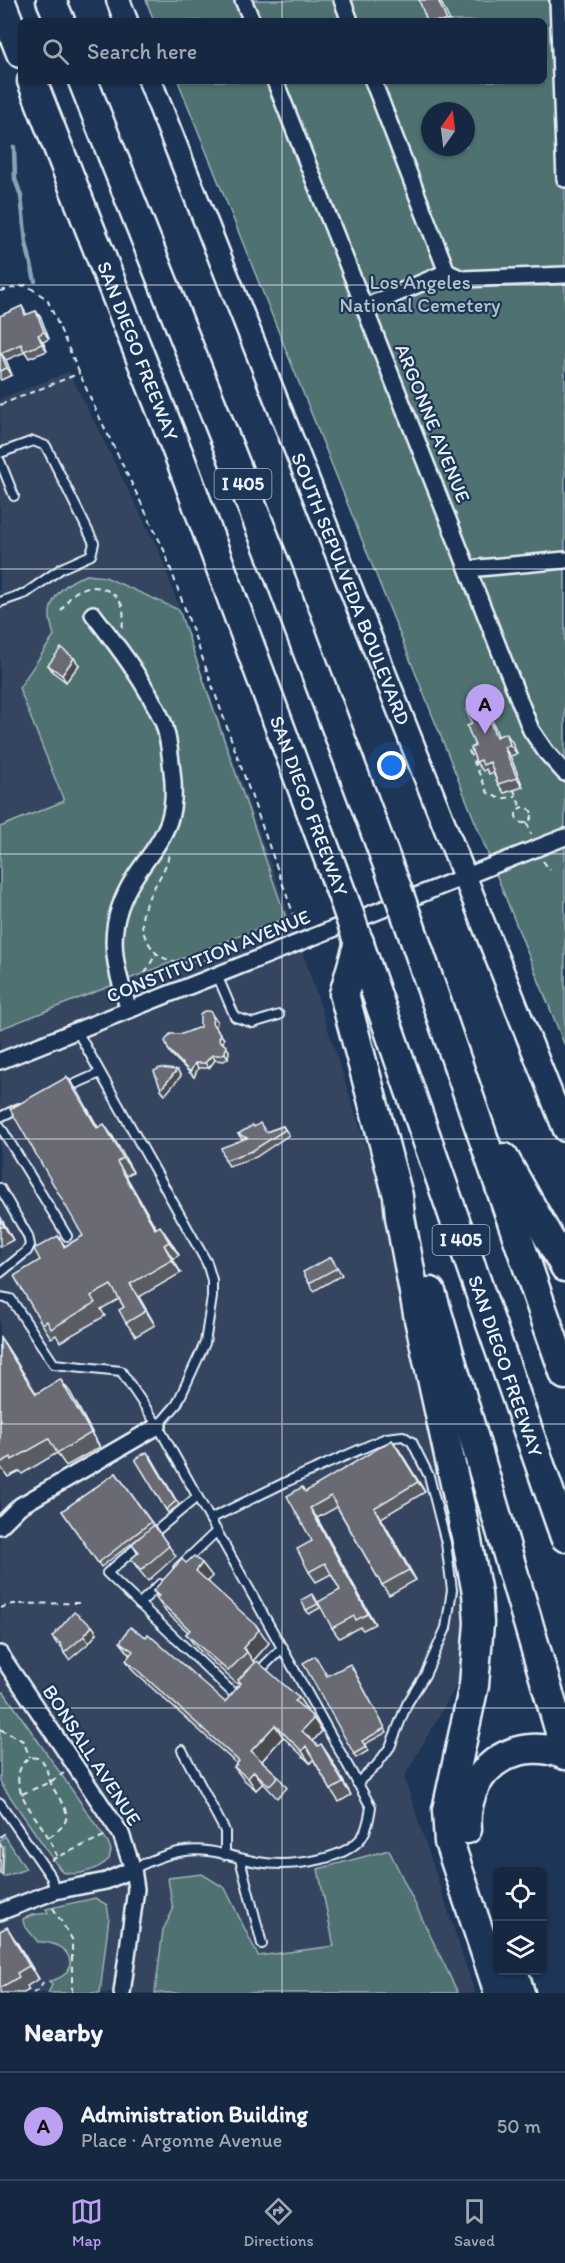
<!DOCTYPE html>
<html lang="en">
<head>
<meta charset="utf-8">
<style>
  :root { --surface:#162841; --page:#23344c; --text:#f1f3f6; --muted:#9ea6b1; --line:#35445a; --accent:#bca0f2 }
  body { margin:0; font-family:Itim,sans-serif; background:var(--page); color:var(--text) }
  .controls { position:absolute; right:18px; bottom:18px; display:grid; overflow:hidden; border-radius:9px; box-shadow:0 2px 4px #0004 }
  .controls button { width:54px; height:54px; display:grid; place-items:center; padding:0; border:0; border-bottom:2px solid var(--line); background:var(--surface); color:var(--text); font:30px sans-serif }
  .compass { position:absolute; left:421px; top:102px; width:54px; height:54px; border-radius:50%; background:var(--surface); box-shadow:0 2px 4px #0004; rotate:14deg }
  .you { position:absolute; left:392px; top:766px; width:21px; height:21px; margin:-15px; border:4px solid #fff; border-radius:50%; background:#1a73e8; box-shadow:0 0 0 9px #1a73e833 }
  .badge { display:grid; place-items:center; width:39px; height:39px; border-radius:50%; background:var(--accent); color:#111; font-size:20px; font-weight:700 }
  .pin { position:absolute; translate:-50% -50px; filter:drop-shadow(0 2px 3px #0008) }
  .pin::after { content:''; position:absolute; top:32px; width:21px; height:18px; background:inherit; clip-path:polygon(0 0,100% 0,50% 100%) }
  .list { margin:0; padding:0; list-style:none }
  h2 { display:flex; justify-content:space-between; align-items:center; height:78px; margin:0; padding:0 24px; font-size:26px }
  h2 small { font-size:20px; font-weight:400; color:var(--muted) }
  .list li { display:grid; grid-template-columns:39px 1fr auto; gap:18px; align-items:center; box-sizing:border-box; height:108px; padding:0 24px; border-top:2px solid var(--line) }
  .list b { display:block; font-size:22px; white-space:nowrap }
  .list p { margin:0; font-size:20px; white-space:nowrap; color:var(--muted) }
  .list em { font-size:20px; font-style:normal; color:var(--muted) }
  .icon { flex:none; width:33px; height:33px; fill:none; stroke:currentColor; stroke-width:2; stroke-linecap:round; stroke-linejoin:round }
  .map { position:relative; flex:none; width:565px; height:1993px; overflow:hidden }
  .search { position:absolute; background:var(--surface); box-shadow:0 2px 4px #0004; left:18px; right:18px; top:18px; height:66px; display:flex; align-items:center; gap:15px; box-sizing:border-box; padding:0 21px; border-radius:9px; color:var(--muted); font-size:22px }
  .sheet { height:186px; background:var(--surface) }
  nav { display:flex; justify-content:space-around; align-items:center; box-sizing:border-box; height:84px; border-top:2px solid var(--line); background:var(--surface); font-size:16px; color:var(--muted) }
  nav a { display:grid; justify-items:center; gap:3px }
  nav .on { color:var(--accent) }
  .map>svg:first-child { display:block }
</style>
</head>
<body>
<div class="map">
<svg width="565" height="1993" viewBox="0 0 565 1993">
  <rect width="100%" height="100%" fill="#1d3557"/>
  <filter id="ink" filterUnits="userSpaceOnUse"><feTurbulence type="fractalNoise" baseFrequency=".0167" numOctaves="2"/><feDisplacementMap in="SourceGraphic" scale="12" xChannelSelector="R" yChannelSelector="G"/><feConvolveMatrix kernelMatrix="1 2 1 2 8 2 1 2 1" color-interpolation-filters="sRGB"/></filter>
  <g filter="url(#ink)">
    <polygon fill="#34455f" points="69,372 159,551 308,968 386,1207 464,1586 465,1635 459,1681 404,1777 475,1993 0,1993 0,399"/>
    <g fill="#507172" stroke="#9cb1b5" stroke-width="1.5" fill-rule="evenodd">
      <path d="M 146,0 L 565,0 L 565,1046 L 178,81 L 544,81 L 544,21 L 154,21 ZM 430,111 L 466,111 L 466,147 L 430,147 Z"/>
      <path d="M 87,575 L 105,577 L 179,610 L 286,918 L 0,1029 L 0,827 L 64,801 L 19,688 L 54,636 C 53,630 50,623 50,617 C 49,595 69,580 87,575 Z"/>
      <path d="M 4,1692 L 108,1842 L 111,1850 L 109,1859 C 98,1870 77,1877 62,1872 L 0,1782 L 0,1693 Z"/>
      <polygon points="5,1836 26,1869 3,1877 4,1846 0,1845 0,1840"/>
      <polygon points="389,1850 458,1993 155,1993 163,1930 173,1910 168,1878 202,1874 225,1888 258,1956 334,1946 318,1869"/>
      <path d="M 95,1898 L 107,1905 L 109,1917 L 100,1993 L 48,1993 L 52,1985 L 49,1981 C 83,1975 73,1941 38,1942 L 24,1925 L 23,1919 L 32,1915 L 48,1913 L 46,1909 Z"/>
    </g>
    <g fill="none" stroke-linecap="round" stroke-linejoin="round">
      <polyline stroke="#87a3b8" stroke-width="4.5" points="14,147 15,179 21,196 26,243 35,281"/>
      <defs>
        <g id="lane">
          <polyline points="0,453 33,441 46,446 94,543 91,555 62,568 26,593 0,602"/>
          <polyline points="0,461 14,496"/>
          <polyline points="217,975 235,1017 253,1023 279,1015"/>
          <polyline points="77,1031 207,1263 212,1280 212,1297 205,1343 177,1404 158,1426"/>
          <polyline points="66,1088 100,1073"/>
          <polyline points="0,1117 19,1108"/>
          <polyline points="0,1126 67,1236"/>
          <polyline points="0,1188 28,1236 30,1245 27,1251 0,1273"/>
          <path d="M 0,1297 L 11,1299 L 54,1364 L 121,1371 L 158,1426 L 371,1807 C 369,1818 368,1828 362,1837 C 343,1862 286,1867 258,1862 C 235,1858 209,1847 185,1851 C 167,1853 149,1861 133,1869"/>
          <polyline points="210,1519 288,1481 386,1438 403,1436 412,1442 429,1476 446,1543 452,1590 446,1628 425,1675 407,1704 390,1747 376,1766 357,1783"/>
          <polyline points="150,1536 197,1497"/>
          <polyline points="141,1544 107,1573 235,1695 239,1691"/>
          <polyline points="178,1568 217,1531"/>
          <polyline points="139,1604 160,1584"/>
          <polyline points="256,1674 283,1647"/>
          <polyline points="182,1750 225,1831 225,1855"/>
          <polyline points="0,1803 51,1877 55,1891"/>
          <polyline points="240,1859 262,1944"/>
        </g>
        <g id="street">
          <polyline points="243,0 252,21"/>
          <polyline points="342,0 350,21"/>
          <polyline points="558,0 565,179"/>
          <polyline points="275,81 531,730 546,752 565,773"/>
          <polyline points="373,81 447,272"/>
          <polyline points="365,307 447,272 462,279 565,275"/>
          <polyline points="468,569 565,560"/>
          <path d="M 93,614 C 119,648 146,683 163,722 C 169,737 170,755 172,771 C 174,787 174,806 169,821 C 162,841 148,857 136,875 C 104,924 112,959 129,1010"/>
          <polyline points="0,1061 565,837"/>
          <polyline points="0,1526 20,1506 158,1426"/>
          <polyline points="0,1654 121,1834 133,1869 136,1889 122,1993"/>
          <polyline points="0,1912 55,1891 106,1881 133,1869"/>
        </g>
        <g id="secondary">
          <polyline points="118,0 126,21"/>
          <path id="s1" d="M 150,81 L 565,1130"/>
        </g>
        <g id="highway">
          <polyline points="0,0 21,53"/>
          <polyline points="51,0 60,21"/>
          <path id="s2" d="M 32,81 L 180,458 L 347,908"/>
          <polyline points="83,81 278,572 397,889"/>
          <polyline points="407,917 565,1375"/>
          <path id="s3" d="M 357,938 L 565,1537"/>
          <polyline points="359,942 344,994 398,1196 400,1217 419,1319 462,1515 477,1593 479,1623 474,1685 447,1810 449,1842 499,1993"/>
          <polyline points="504,1158 565,1267"/>
          <polyline points="431,1292 565,1749"/>
          <path d="M 467,1829 C 462,1773 512,1733 565,1755"/>
          <polyline points="513,1970 520,1993"/>
        </g>
      </defs>
      <use href="#lane" stroke="#e8f1f8" stroke-width="12"/>
      <use href="#street" stroke="#e8f1f8" stroke-width="20"/>
      <use href="#secondary" stroke="#e8f1f8" stroke-width="27"/>
      <use href="#highway" stroke="#e8f1f8" stroke-width="33"/>
      <g stroke="#e8f1f8" stroke-width="2" stroke-dasharray="6 4.5" stroke-linecap="butt">
        <polyline points="0,291 26,285 47,299 93,404 164,550 298,927"/>
        <polyline points="0,405 80,373"/>
        <path d="M 61,611 C 65,605 69,597 76,592 C 92,581 118,589 123,609 C 124,615 123,622 122,628"/>
        <polyline points="477,745 470,748 469,751 488,793 501,799 516,796"/>
        <polyline points="514,790 521,808"/>
        <circle cx="524" cy="815" r="8"/>
        <polyline points="527,822 531,834"/>
        <path d="M 169,855 C 163,884 126,912 150,945 C 155,954 162,958 172,961 C 186,966 199,957 213,961"/>
        <polyline points="543,861 550,870"/>
        <polyline points="140,982 156,954"/>
        <polyline points="0,1608 13,1604 80,1603"/>
        <polyline points="0,1729 23,1741 30,1757"/>
        <polyline points="22,1794 50,1782 64,1773"/>
        <polyline points="0,1837 5,1833"/>
        <path d="M 49,1837 C 82,1816 60,1806 50,1781 C 47,1773 47,1766 41,1759 C 35,1757 29,1756 24,1762 C 6,1786 35,1814 47,1835 C 51,1841 54,1849 57,1856"/>
        <polyline points="51,1860 106,1835"/>
        <polyline points="53,1908 72,1939 72,1993"/>
        <polyline points="33,1993 40,1989 43,1982"/>
      </g>
      <use href="#lane" stroke="#1d3557" stroke-width="8"/>
      <use href="#street" stroke="#1d3557" stroke-width="15"/>
      <use href="#secondary" stroke="#1d3557" stroke-width="22"/>
      <use href="#highway" stroke="#1d3557" stroke-width="28"/>
      <defs>
        <g id="highway-bridge">
          <polyline points="397,889 407,917"/>
          <polyline points="347,908 356,935"/>
        </g>
      </defs>
      <use href="#highway-bridge" stroke="#e8f1f8" stroke-width="33" stroke-linecap="butt"/>
      <use href="#highway-bridge" stroke="#1d3557" stroke-width="28"/>
    </g>
    <g fill="#5a5c63" stroke="#e8f1f8" stroke-width="1.5">
      <polygon points="22,306 27,315 36,311 41,318 49,339 43,342 47,351 29,358 25,352 6,360 12,375 1,380 0,379 0,316"/>
      <polygon points="48,665 79,665 66,682 53,672"/>
      <polygon points="489,713 498,736 512,742 517,754 510,756 523,787 504,793 498,784 493,772 489,774 486,769 483,771 476,762 472,724"/>
      <polygon points="217,1021 216,1028 224,1039 223,1043 229,1051 228,1058 224,1061 215,1060 209,1068 198,1068 194,1077 171,1054 168,1049"/>
      <polygon points="67,1077 77,1090 98,1127 113,1137 133,1172 126,1176 156,1228 169,1239 179,1255 173,1259 181,1273 139,1297 155,1325 136,1336 126,1323 124,1307 119,1299 101,1309 105,1316 60,1342 56,1335 51,1338 42,1324 40,1260 58,1236 65,1246 83,1236"/>
      <polygon points="283,1126 289,1135 256,1157 229,1166 225,1160 243,1140 238,1134 254,1127 266,1132"/>
      <polygon points="0,1216 13,1240 0,1247"/>
      <polygon points="331,1257 342,1275 314,1291 309,1283"/>
      <polygon points="0,1337 36,1394 70,1392 100,1447 66,1466 57,1453 22,1474 20,1471 8,1477 0,1466"/>
      <polygon points="399,1450 425,1492 381,1518 416,1580 389,1595 382,1585 337,1507 317,1518 375,1624 363,1630 360,1627 339,1638 332,1628 340,1590 331,1574 316,1582 309,1572 312,1541 302,1487 305,1492"/>
      <polygon points="150,1455 179,1505 168,1513 166,1510"/>
      <polygon points="116,1473 176,1556 148,1581 138,1569 131,1559 138,1553 132,1544 141,1536 101,1567 62,1511"/>
      <polygon points="186,1563 202,1563 212,1576 208,1582 269,1643 253,1661 255,1663 299,1698 307,1710 306,1711 311,1715 322,1731 313,1741 318,1746 321,1744 329,1756 351,1795 339,1802 331,1790 313,1759 310,1763 283,1737 262,1761 278,1776 287,1788 277,1798 263,1783 256,1790 243,1779 234,1767 237,1764 134,1672 126,1660 130,1655 120,1642 225,1702 241,1684 239,1682 237,1684 196,1647 186,1634 188,1632 166,1612 156,1598 158,1597 153,1591"/>
      <polygon points="315,1597 320,1608 309,1614 306,1610"/>
      <polygon points="92,1626 97,1633 89,1643 69,1660 64,1653 63,1648 57,1644 52,1637"/>
      <polygon points="315,1656 327,1676 352,1667 387,1732 365,1744 368,1751 356,1758 354,1754"/>
      <polygon points="0,1931 16,1941 39,1979 27,1986 29,1990 24,1993 0,1993"/>
    </g>
    <g fill="#4a4b50" stroke="#e8f1f8" stroke-width="1.5">
      <polygon points="438,0 440,0 450,21 447,21"/>
      <polygon points="36,311 41,318 49,339 44,332"/>
      <polygon points="38,335 43,342 47,351 42,344"/>
      <polygon points="1,353 6,360 12,375 7,368"/>
      <polygon points="74,658 79,665 66,682 62,675"/>
      <polygon points="483,704 489,713 502,746 496,737"/>
      <polygon points="506,733 512,742 517,754 510,745"/>
      <polygon points="504,747 510,756 523,787 517,778"/>
      <polygon points="213,1016 217,1021 216,1028 212,1023"/>
      <polygon points="220,1034 224,1039 222,1045 219,1040"/>
      <polygon points="226,1046 229,1051 228,1058 225,1053"/>
      <polygon points="212,1055 215,1060 209,1068 205,1063"/>
      <polygon points="195,1063 198,1068 194,1077 190,1072"/>
      <polygon points="177,1070 181,1076 165,1095 161,1089"/>
      <polygon points="67,1077 77,1090 106,1142 97,1128"/>
      <polygon points="104,1124 113,1137 133,1172 123,1158"/>
      <polygon points="117,1162 126,1176 164,1242 155,1229"/>
      <polygon points="0,1216 13,1240 0,1220"/>
      <polygon points="160,1226 169,1239 179,1255 169,1242"/>
      <polygon points="164,1245 173,1259 181,1273 172,1260"/>
      <polygon points="130,1284 139,1297 155,1325 146,1311"/>
      <polygon points="0,1337 5,1344 45,1407 36,1394"/>
      <polygon points="60,1379 70,1392 100,1447 91,1433"/>
      <polygon points="392,1440 399,1450 425,1492 418,1482"/>
      <polygon points="310,1508 317,1518 375,1624 368,1614"/>
      <polygon points="374,1508 381,1518 416,1580 409,1570"/>
      <polygon points="202,1563 212,1576 206,1585 196,1571"/>
      <polygon points="256,1625 269,1643 253,1661 247,1652 243,1648"/>
      <polygon points="92,1626 97,1633 89,1643 84,1636"/>
      <polygon points="299,1698 307,1710 304,1713 295,1701"/>
      <polygon points="311,1715 322,1731 311,1743 302,1731"/>
      <polygon points="275,1725 283,1737 260,1763 251,1751"/>
      <polygon points="321,1744 329,1756 351,1795 343,1783"/>
      <polygon points="306,1746 315,1758 310,1763 302,1751"/>
      <polygon points="254,1771 263,1783 256,1790 248,1778"/>
      <polygon points="0,1844 3,1848 2,1875 0,1873"/>
      <polygon points="7,1927 16,1941 39,1979 29,1966"/>
    </g>
    <g fill="#696b73" stroke="#e8f1f8" stroke-width="1.5">
      <polygon points="419,0 438,0 447,21 427,21"/>
      <polygon points="22,306 25,315 36,311 44,332 38,335 42,344 24,351 21,344 1,353 7,368 0,371 0,316"/>
      <polygon points="61,648 74,658 62,675 48,665"/>
      <polygon points="483,704 496,737 506,733 510,745 504,747 517,778 498,784 490,762 483,765 481,760 476,762 471,748 475,746 467,726 472,724 466,710"/>
      <polygon points="204,1011 210,1011 213,1016 212,1023 220,1034 219,1040 226,1046 225,1053 220,1055 212,1055 205,1063 195,1063 190,1072 168,1049 165,1041 170,1034 182,1034 200,1027 200,1015"/>
      <polygon points="160,1068 177,1070 161,1089 154,1071"/>
      <polygon points="67,1077 97,1128 104,1124 123,1158 117,1162 155,1229 160,1226 169,1242 164,1245 172,1260 130,1284 146,1311 126,1323 119,1310 124,1307 111,1285 91,1296 95,1303 51,1329 47,1321 42,1324 14,1276 40,1260 34,1249 58,1236 64,1247 83,1236 10,1109"/>
      <polygon points="260,1123 266,1132 283,1126 285,1130 252,1151 225,1160 221,1148 247,1138 238,1134 253,1125 254,1127"/>
      <polygon points="0,1220 4,1226 0,1228"/>
      <polygon points="331,1257 337,1268 309,1283 303,1272"/>
      <polygon points="0,1338 36,1394 60,1379 91,1433 57,1453 49,1439 12,1460 11,1457 0,1463"/>
      <polygon points="392,1440 418,1482 374,1508 409,1570 382,1585 331,1496 310,1508 368,1614 356,1620 354,1616 332,1628 318,1602 340,1590 325,1563 309,1572 297,1549 312,1541 287,1496 302,1487 305,1492"/>
      <polygon points="147,1452 176,1501 166,1510 135,1459"/>
      <polygon points="116,1473 151,1522 98,1563 62,1511"/>
      <polygon points="154,1525 169,1546 141,1570 131,1559 139,1552 132,1544"/>
      <polygon points="194,1556 202,1563 196,1571 256,1625 259,1630 243,1648 247,1652 228,1671 186,1634 190,1630 156,1598 159,1596 153,1591 182,1559 186,1563"/>
      <polygon points="312,1594 318,1604 306,1610 301,1600"/>
      <polygon points="74,1612 92,1626 84,1636 64,1653 61,1644 52,1637"/>
      <polygon points="130,1627 146,1637 148,1634 225,1702 241,1683 238,1680 257,1661 299,1698 295,1701 311,1715 313,1719 302,1731 318,1746 321,1744 343,1783 331,1790 306,1746 302,1751 275,1725 251,1751 278,1776 269,1786 254,1771 248,1778 234,1767 239,1761 126,1660 133,1651 120,1642"/>
      <polygon points="315,1656 327,1676 350,1664 385,1728 362,1741 366,1747 354,1754 303,1663"/>
      <polygon points="7,1927 29,1966 17,1973 19,1977 0,1988 0,1931"/>
    </g>
  </g>
  <path fill="none" stroke="#e8f1f8" stroke-width="1.5" stroke-opacity="0.55" d="M 282,0 L 282,21M 282,81 L 282,1993M 0,285 L 565,285M 0,569 L 565,569M 0,854 L 565,854M 0,1139 L 565,1139M 0,1424 L 565,1424M 0,1708 L 565,1708"/>
  <g text-anchor="middle" stroke-width="4.5" stroke-linejoin="round" paint-order="stroke">
    <g fill="#1d3557" stroke="#abb9c8" stroke-width="1.5">
      <rect x="214.5" y="469" width="57" height="30" rx="4.5"/>
      <rect x="432.5" y="1225" width="57" height="30" rx="4.5"/>
    </g>
    <g font-size="18" font-weight="bold" fill="#e8f1f8">
      <text x="243" y="490">I 405</text>
      <text x="461" y="1246">I 405</text>
    </g>
    <g font-size="20" fill="#b3c4c9" stroke="#1d3557">
      <text x="420" y="289">Los Angeles<tspan x="420" dy="23">National Cemetery</tspan></text>
    </g>
    <g font-size="20" fill="#e8f1f8" stroke="#1d3557">
      <text dy="7" stroke="none"><textPath href="#s2" startOffset="290">SAN DIEGO FREEWAY</textPath></text>
      <text transform="translate(433 423) rotate(68)" y="7">ARGONNE AVENUE</text>
      <text dy="7" stroke="none"><textPath href="#s1" startOffset="546">SOUTH SEPULVEDA BOULEVARD</textPath></text>
      <text dy="7" stroke="none"><textPath href="#s2" startOffset="776">SAN DIEGO FREEWAY</textPath></text>
      <text transform="translate(208 956) rotate(-22)" y="7">CONSTITUTION AVENUE</text>
      <text dy="7" stroke="none"><textPath href="#s3" startOffset="453">SAN DIEGO FREEWAY</textPath></text>
      <text transform="translate(92 1755) rotate(57)" y="7">BONSALL AVENUE</text>
    </g>
  </g>
</svg>
<div class="controls">
<button><svg class="icon" aria-label="locate" viewBox="0 0 24 24"><circle cx="12" cy="12" r="6"/><path d="M12 2v4M12 18v4M2 12h4M18 12h4"/></svg></button>
<button><svg class="icon" aria-label="layers" viewBox="0 0 24 24"><path d="M12 4l9 5-9 5-9-5zM3 14l9 5 9-5"/></svg></button>
</div>
<svg class="compass" viewBox="-18 -18 36 36"><path d="M0-13l5 13h-10z" fill="#e53935"/><path d="M0 13l5-13h-10z" fill="#9ea6b1"/></svg>
<div class="you"></div>
<div class="pin badge" style="left:485px;top:734px">A</div>
<div class="search"><svg class="icon" aria-label="search" viewBox="0 0 24 24"><circle cx="10" cy="10" r="6"/><path d="M15 15l6 6"/></svg>Search here</div>
</div>
<section class="sheet">
<h2>Nearby<small></small></h2>
<ul class="list">
<li><span class="badge">A</span><div><b>Administration Building</b><p>Place · Argonne Avenue</p></div><em>50 m</em></li>
</ul>
</section>
<nav>
<a class="on"><svg class="icon" aria-label="map" viewBox="0 0 24 24"><path d="M3 6l6-2 6 2 6-2v14l-6 2-6-2-6 2zM9 4v14M15 6v14"/></svg>Map</a>
<a><svg class="icon" aria-label="directions" viewBox="0 0 24 24"><path d="M12 3l9 9-9 9-9-9zM9 14v-3h6M13 9l2 2-2 2"/></svg>Directions</a>
<a><svg class="icon" aria-label="saved" viewBox="0 0 24 24"><path d="M7 4h10v16l-5-4-5 4z"/></svg>Saved</a>
</nav>
</body>
</html>
